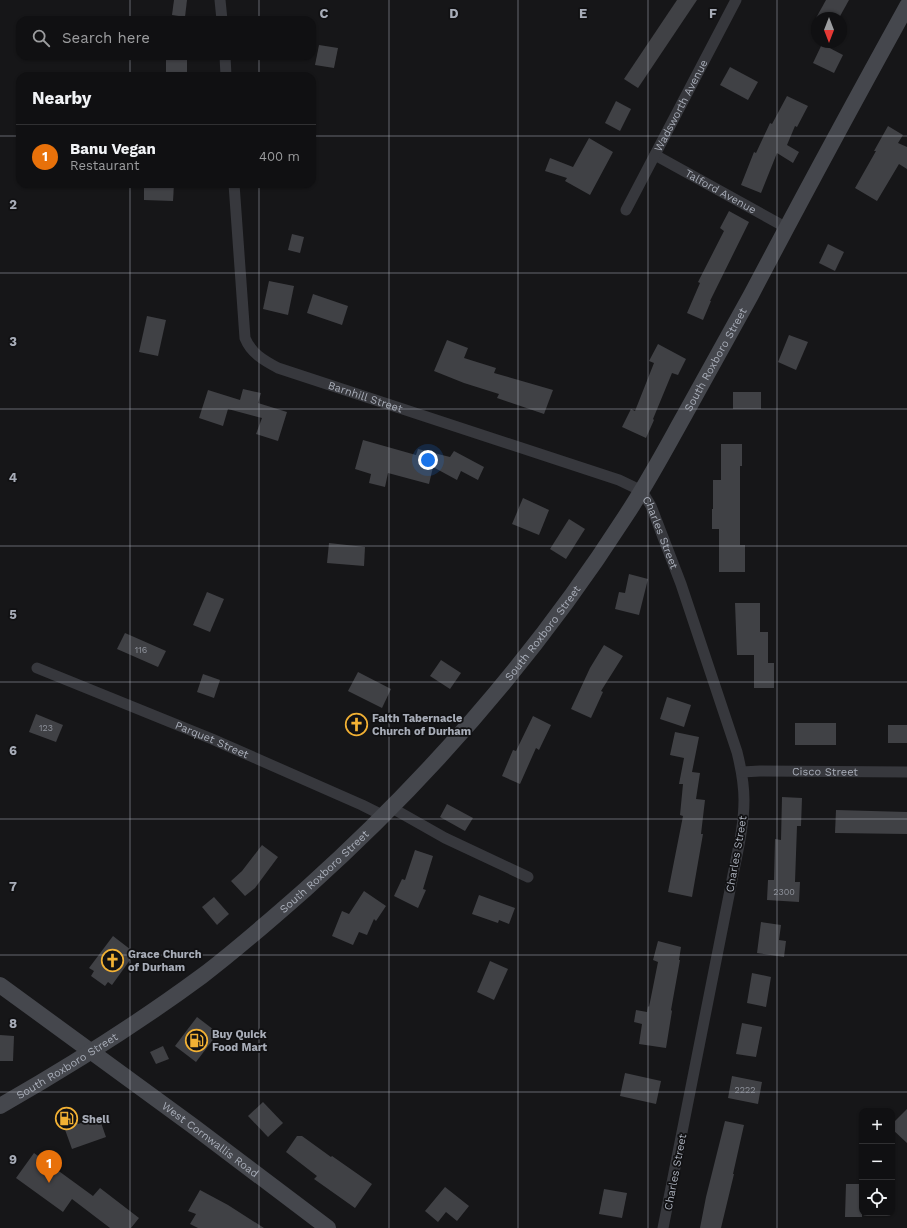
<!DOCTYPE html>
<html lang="en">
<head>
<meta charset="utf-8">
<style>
  :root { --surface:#101012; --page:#1e1e20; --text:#f1f3f6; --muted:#9c9d9f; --line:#303032; --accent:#f2b134 }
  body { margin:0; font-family:"Work Sans",sans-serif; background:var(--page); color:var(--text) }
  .controls { position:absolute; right:12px; bottom:12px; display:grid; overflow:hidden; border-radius:8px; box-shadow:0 1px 3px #0004 }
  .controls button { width:36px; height:36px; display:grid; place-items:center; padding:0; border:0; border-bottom:1px solid var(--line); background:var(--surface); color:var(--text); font:20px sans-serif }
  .compass { position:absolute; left:811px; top:12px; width:36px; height:36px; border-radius:50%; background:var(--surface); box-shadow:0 1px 3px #0004; rotate:180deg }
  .you { position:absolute; left:428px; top:460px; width:14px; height:14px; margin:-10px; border:3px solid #fff; border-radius:50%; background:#1a73e8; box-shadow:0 0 0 6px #1a73e833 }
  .badge { display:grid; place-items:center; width:26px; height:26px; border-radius:50%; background:var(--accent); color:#fff; font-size:13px; font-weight:700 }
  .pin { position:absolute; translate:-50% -33px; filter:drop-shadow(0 1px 2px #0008) }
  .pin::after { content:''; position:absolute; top:21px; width:14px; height:12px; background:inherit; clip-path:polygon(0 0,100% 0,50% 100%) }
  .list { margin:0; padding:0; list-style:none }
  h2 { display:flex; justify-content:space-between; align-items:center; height:52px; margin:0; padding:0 16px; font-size:17px }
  h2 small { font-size:13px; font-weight:400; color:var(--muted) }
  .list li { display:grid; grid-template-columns:26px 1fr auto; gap:12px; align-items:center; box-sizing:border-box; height:64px; padding:0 16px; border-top:1px solid var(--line) }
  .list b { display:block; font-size:15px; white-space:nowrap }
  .list p { margin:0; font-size:13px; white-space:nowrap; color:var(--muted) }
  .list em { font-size:13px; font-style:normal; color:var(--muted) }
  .icon { flex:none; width:22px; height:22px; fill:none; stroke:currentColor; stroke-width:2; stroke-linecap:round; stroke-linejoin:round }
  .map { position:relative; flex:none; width:907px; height:1228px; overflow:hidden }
  .search { position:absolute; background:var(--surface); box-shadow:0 1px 3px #0004; left:16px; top:16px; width:300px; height:44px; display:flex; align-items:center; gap:10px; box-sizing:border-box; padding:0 14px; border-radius:12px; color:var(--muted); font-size:15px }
  .panel { position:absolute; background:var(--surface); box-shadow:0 1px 3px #0004; left:16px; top:72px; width:300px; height:116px; border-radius:12px }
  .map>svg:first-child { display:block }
</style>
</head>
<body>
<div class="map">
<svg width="907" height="1228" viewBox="0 0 907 1228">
  <rect width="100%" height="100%" fill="#161618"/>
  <g fill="#404145">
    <polygon points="174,0 187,0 185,17 172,15"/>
    <polygon points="677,0 697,0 638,88 624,79"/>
    <polygon points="826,0 849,0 839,18 816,18"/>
    <polygon points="822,44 843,55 834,73 813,63"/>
    <polygon points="319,45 338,48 334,68 315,65"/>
    <rect x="166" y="56" width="21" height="20"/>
    <polygon points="730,67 758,82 748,100 720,85"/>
    <polygon points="787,96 808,106 797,127 795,126 787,145 799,152 793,163 777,153 761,193 741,185 754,152 756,153 770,123 772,124"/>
    <polygon points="616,101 631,109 620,131 605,123"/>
    <polygon points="888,126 903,135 898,143 907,147 907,169 899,164 877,201 855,188 876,151 874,151"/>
    <polygon points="589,138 613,152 590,195 565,181 567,178 545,171 550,158 573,167"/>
    <polygon points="144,184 174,184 173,201 144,200"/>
    <polygon points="729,211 749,222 710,301 711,301 703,320 687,313 700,283 698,282 724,231 720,228"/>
    <polygon points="292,234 304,237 300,253 288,250"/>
    <polygon points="828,244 844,252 835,271 819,263"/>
    <polygon points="269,281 294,286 288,315 263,309"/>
    <polygon points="313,294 348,306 342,325 307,313"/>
    <polygon points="147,316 166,320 158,356 139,352"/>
    <polygon points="789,335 808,342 796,370 778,362"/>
    <polygon points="447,340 468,348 464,358 496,368 494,373 553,390 544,414 497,398 499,394 464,383 434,371"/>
    <polygon points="658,344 686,359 678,375 672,373 653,419 654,420 646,438 622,427 631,409 635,411 654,363 649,361"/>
    <polygon points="243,389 261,393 258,403 287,412 278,441 256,434 262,418 228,409 223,426 199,418 208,390 240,400"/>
    <rect x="733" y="392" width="28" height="17"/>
    <polygon points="363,440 416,455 418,449 450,457 454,451 484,467 478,480 461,471 457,480 433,467 429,484 388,473 385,487 369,483 371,474 355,469"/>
    <polygon points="721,444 742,444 742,466 740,466 740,545 745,545 745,572 719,572 719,529 712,529 712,509 713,509 713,480 721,480"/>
    <polygon points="523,498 549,510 539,535 512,524"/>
    <polygon points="569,519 585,529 566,559 550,549"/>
    <polygon points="329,543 365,547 364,566 327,563"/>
    <polygon points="629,574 648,579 639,615 615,609 619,592 625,593"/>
    <polygon points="207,592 224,599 210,632 193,625"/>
    <polygon points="735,603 760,603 760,632 768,632 768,663 774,663 774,688 754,688 754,655 737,655"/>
    <polygon points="125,633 166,651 158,667 117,649"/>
    <polygon points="604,645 623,656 601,691 603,692 591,718 571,709 590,668"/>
    <polygon points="441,660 461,673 450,689 430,676"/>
    <polygon points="358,672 391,689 382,708 348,691"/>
    <polygon points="203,674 220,680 214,698 197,692"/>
    <polygon points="667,697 691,705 684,727 660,719"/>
    <polygon points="36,714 63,725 56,742 29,732"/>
    <polygon points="533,716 551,725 539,750 536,748 520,784 502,776 513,750 516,751"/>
    <rect x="795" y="723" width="41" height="22"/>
    <rect x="888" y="725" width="19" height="18"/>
    <polygon points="675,732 699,737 692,772 700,773 696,799 705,800 701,834 703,834 692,897 668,892 683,816 680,815 683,784 679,784 684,758 670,755"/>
    <polygon points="782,797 802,798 801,826 797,826 795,882 800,882 799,902 767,900 768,880 774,880 775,839 781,840"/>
    <polygon points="447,804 473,818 465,831 440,817"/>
    <polygon points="836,810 907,812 907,834 835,833"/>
    <polygon points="262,845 278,857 255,888 245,896 231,881 242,871"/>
    <polygon points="415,850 433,856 423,889 426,890 418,908 394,896 402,879 405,880"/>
    <polygon points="364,891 386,906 376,921 374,919 367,935 359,932 353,945 332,936 342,911 349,914"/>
    <polygon points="479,895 515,908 509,924 499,920 498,923 472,914"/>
    <polygon points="214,897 229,914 217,925 202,907"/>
    <polygon points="761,922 781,925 779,940 786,941 784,957 757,953"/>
    <polygon points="113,936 135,953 112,985 108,982 105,986 91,976 94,971 89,968"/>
    <polygon points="658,941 681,947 679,960 680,960 671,1010 672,1011 666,1048 639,1044 642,1024 634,1022 636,1010 647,1012 648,1006 649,1007 658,962 653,960"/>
    <polygon points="490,961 508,969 494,1000 477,992"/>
    <polygon points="752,973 771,977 766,1007 747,1003"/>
    <polygon points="197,1017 218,1033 196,1062 175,1046"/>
    <polygon points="742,1023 762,1027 756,1057 736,1054"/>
    <polygon points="0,1035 14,1036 13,1061 0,1061"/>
    <polygon points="163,1046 169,1059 156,1064 150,1052"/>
    <polygon points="625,1073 661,1081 656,1104 620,1096"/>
    <polygon points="732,1076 762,1082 758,1104 728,1098"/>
    <polygon points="263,1102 283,1123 268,1137 248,1116"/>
    <polygon points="72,1108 78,1124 99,1117 106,1137 72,1149 59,1113"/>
    <polygon points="907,1109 907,1143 892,1129 892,1124"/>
    <polygon points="725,1121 744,1125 733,1174 734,1174 721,1228 700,1228 706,1197"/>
    <polygon points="297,1136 302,1136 331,1157 332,1156 372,1184 355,1208 314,1179 317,1176 286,1152"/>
    <polygon points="34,1153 93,1196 100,1188 139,1218 131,1228 110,1228 72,1199 63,1212 16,1178"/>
    <polygon points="846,1184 862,1184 862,1217 845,1217"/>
    <polygon points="445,1187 469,1206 457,1221 446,1212 438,1222 425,1211"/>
    <polygon points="604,1189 627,1193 622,1218 599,1214"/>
    <polygon points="200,1190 228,1205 264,1228 198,1228 190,1224 196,1214 188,1211"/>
  </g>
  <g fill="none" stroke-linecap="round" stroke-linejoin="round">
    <g stroke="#37383d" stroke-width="11">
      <polyline points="220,0 222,20"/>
      <polyline points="225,56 226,76"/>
      <path id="s1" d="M 655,155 L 787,228"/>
      <path id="s2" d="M 234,184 L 245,338 C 251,353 263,360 278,368 L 619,480 L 642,491 L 651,506 L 681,584 L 737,752 C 741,768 744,784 744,800 C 744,827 737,854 732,880 L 663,1228"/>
      <path id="s3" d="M 626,210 L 736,0"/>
      <path id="s4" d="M 37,668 L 212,739 L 362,805 L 384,816"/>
      <path id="s5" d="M 742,772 L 760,771 L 907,772"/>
      <polyline points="392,808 445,838 528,877"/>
    </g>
    <g stroke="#45474d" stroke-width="16">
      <path id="s6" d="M 0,985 L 193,1126 L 328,1228"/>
      <path id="s7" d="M 0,1106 C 70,1066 137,1024 202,976 C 239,948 274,917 308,887 C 429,778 537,654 625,517 C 647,484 665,450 684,416 C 706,376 729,335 751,295 C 802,198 854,102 907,6"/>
    </g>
  </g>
  <path fill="none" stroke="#a8adb8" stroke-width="1" stroke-opacity="0.55" d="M 130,0 L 130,20M 259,0 L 259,20M 389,0 L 389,1228M 518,0 L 518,1228M 648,0 L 648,1228M 777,0 L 777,1228M 130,56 L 130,76M 259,56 L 259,76M 0,136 L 20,136M 312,136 L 907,136M 130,184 L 130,1228M 259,184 L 259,1228M 0,273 L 907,273M 0,409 L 907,409M 0,546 L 907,546M 0,682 L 907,682M 0,819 L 907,819M 0,955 L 907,955M 0,1092 L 907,1092"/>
  <defs>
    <symbol id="church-ring" viewBox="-11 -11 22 22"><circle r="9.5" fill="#111113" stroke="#f2b134" stroke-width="1.5"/><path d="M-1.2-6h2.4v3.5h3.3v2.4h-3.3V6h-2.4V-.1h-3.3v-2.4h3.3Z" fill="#f2b134"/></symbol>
    <symbol id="fuel-ring" viewBox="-11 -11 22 22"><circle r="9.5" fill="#111113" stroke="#f2b134" stroke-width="1.5"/><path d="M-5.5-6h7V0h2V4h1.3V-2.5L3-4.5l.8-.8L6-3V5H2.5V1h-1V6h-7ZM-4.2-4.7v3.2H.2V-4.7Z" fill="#f2b134"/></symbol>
  </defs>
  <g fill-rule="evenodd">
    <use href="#church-ring" x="344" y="712" width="25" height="25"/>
    <use href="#church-ring" x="100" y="948" width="25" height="25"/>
    <use href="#fuel-ring" x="184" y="1028" width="25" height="25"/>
    <use href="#fuel-ring" x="54" y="1106" width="25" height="25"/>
  </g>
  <g text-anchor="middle" stroke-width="3.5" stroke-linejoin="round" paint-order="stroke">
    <g font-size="9" fill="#8e929b">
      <text x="141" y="653">116</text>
      <text x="46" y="731">123</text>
      <text x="784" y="895">2300</text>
      <text x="745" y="1093">2222</text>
    </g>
    <g font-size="11" fill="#a8adb8" stroke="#111113">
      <text dy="4" stroke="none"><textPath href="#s3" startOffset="118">Wadsworth Avenue</textPath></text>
      <text dy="4" stroke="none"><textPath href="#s1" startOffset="75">Talford Avenue</textPath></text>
      <text dy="4" stroke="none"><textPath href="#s7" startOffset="1049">South Roxboro Street</textPath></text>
      <text dy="4" stroke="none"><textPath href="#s2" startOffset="292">Barnhill Street</textPath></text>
      <text dy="4" stroke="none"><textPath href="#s2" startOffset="630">Charles Street</textPath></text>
      <text dy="4" stroke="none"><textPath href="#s7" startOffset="725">South Roxboro Street</textPath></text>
      <text dy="4" stroke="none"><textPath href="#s4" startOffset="189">Parquet Street</textPath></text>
      <text dy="4" stroke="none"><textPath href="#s5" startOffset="83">Cisco Street</textPath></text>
      <text transform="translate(736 854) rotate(-80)" y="4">Charles Street</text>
      <text dy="4" stroke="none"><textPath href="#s7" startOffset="401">South Roxboro Street</textPath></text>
      <text dy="4" stroke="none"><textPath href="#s7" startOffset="78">South Roxboro Street</textPath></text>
      <text dy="4" stroke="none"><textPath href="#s6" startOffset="261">West Cornwallis Road</textPath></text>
      <text transform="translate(675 1172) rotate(-79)" y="4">Charles Street</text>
    </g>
    <g font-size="11" font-weight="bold" fill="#a8adb8" stroke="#111113" text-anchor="start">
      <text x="372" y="722">Faith Tabernacle<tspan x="372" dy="13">Church of Durham</tspan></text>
      <text x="128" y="958">Grace Church<tspan x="128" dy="13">of Durham</tspan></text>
      <text x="212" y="1038">Buy Quick<tspan x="212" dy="13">Food Mart</tspan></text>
      <text x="82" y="1123">Shell</text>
    </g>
  </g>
  <g font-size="13" text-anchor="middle" font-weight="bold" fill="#a8adb8" stroke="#111113" stroke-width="3.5" stroke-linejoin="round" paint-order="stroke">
    <text x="324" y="18">C</text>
    <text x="454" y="18">D</text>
    <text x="583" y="18">E</text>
    <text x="713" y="18">F</text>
    <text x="13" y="209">2</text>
    <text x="13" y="346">3</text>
    <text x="13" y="482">4</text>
    <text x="13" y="619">5</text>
    <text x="13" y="755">6</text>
    <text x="13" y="891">7</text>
    <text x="13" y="1028">8</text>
    <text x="13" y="1164">9</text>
  </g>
</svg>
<div class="controls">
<button>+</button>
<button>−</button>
<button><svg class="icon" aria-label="locate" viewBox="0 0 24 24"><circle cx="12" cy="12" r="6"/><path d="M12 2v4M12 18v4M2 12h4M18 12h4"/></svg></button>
</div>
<svg class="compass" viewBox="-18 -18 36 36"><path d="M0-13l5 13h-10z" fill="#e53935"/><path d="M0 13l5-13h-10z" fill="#9c9d9f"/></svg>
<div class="you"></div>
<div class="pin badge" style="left:49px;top:1183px;background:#e8710a">1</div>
<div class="search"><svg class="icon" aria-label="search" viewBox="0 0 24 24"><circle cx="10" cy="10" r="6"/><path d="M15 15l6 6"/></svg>Search here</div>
<section class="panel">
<h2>Nearby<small></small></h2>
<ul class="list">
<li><span class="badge" style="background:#e8710a">1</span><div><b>Banu Vegan</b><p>Restaurant</p></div><em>400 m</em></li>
</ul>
</section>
</div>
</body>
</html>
